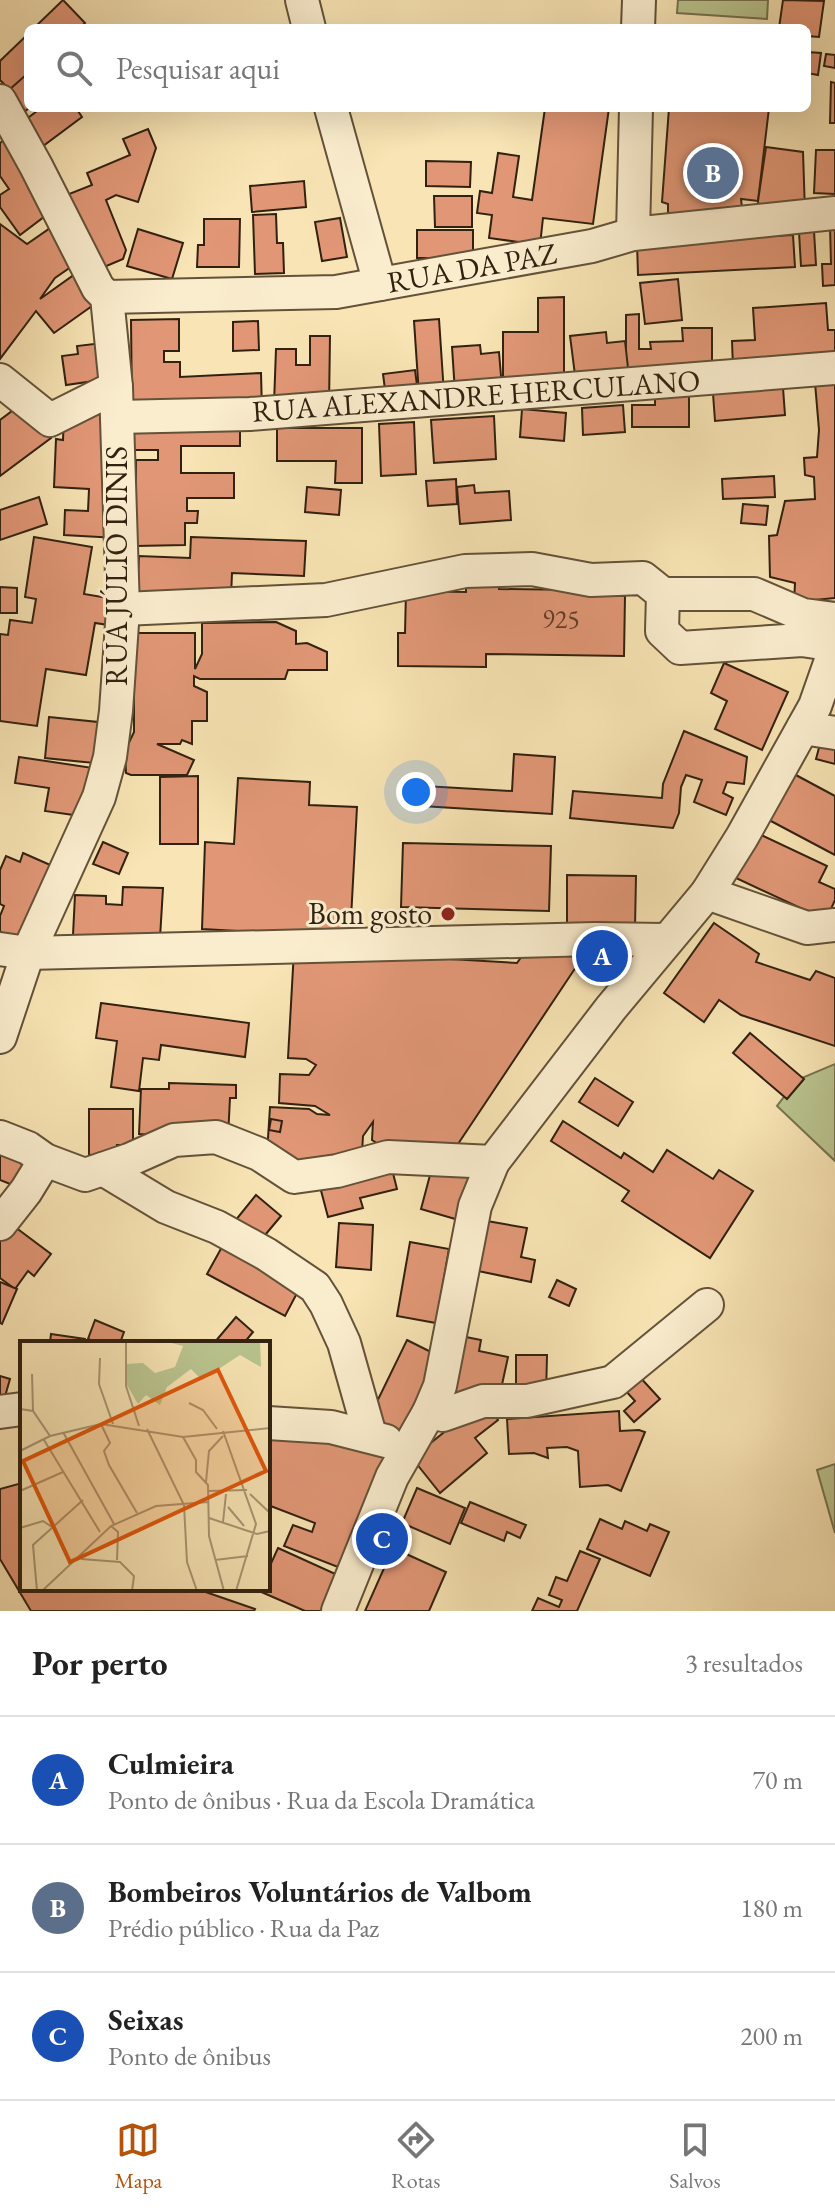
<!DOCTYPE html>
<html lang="pt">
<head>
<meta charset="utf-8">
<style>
  :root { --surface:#fff; --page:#f6f6f6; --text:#222; --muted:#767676; --line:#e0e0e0; --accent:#b45309 }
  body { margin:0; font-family:"EB Garamond",serif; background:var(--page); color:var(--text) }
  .you { position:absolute; left:416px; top:792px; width:28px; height:28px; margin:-20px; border:6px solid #fff; border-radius:50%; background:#1a73e8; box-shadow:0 0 0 12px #1a73e833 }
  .badge { display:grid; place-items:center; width:52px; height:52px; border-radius:50%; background:var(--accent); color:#fff; font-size:26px; font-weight:700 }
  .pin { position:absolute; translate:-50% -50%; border:4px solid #fff; box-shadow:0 2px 8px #0006 }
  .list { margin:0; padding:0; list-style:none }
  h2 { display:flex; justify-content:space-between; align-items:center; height:104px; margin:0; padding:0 32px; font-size:34px }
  h2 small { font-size:26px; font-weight:400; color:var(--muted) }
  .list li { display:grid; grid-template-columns:52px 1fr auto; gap:24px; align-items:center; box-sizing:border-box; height:128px; padding:0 32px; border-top:2px solid var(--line) }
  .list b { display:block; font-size:30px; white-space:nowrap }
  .list p { margin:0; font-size:26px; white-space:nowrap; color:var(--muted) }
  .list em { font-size:26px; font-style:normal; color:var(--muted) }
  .icon { flex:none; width:44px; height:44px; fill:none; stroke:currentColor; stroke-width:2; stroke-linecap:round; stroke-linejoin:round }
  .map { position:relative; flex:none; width:835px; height:1611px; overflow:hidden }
  .search { position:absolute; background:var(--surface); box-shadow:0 8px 32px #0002; left:24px; right:24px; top:24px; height:88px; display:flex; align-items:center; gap:20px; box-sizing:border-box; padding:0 28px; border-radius:12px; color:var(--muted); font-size:30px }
  .sheet { height:488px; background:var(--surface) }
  nav { display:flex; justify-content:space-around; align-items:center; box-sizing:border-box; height:112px; border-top:2px solid var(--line); background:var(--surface); font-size:22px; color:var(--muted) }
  nav a { display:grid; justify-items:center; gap:4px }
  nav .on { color:var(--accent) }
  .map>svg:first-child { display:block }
</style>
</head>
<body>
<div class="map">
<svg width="835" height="1611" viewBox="0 0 835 1611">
  <rect width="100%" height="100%" fill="#f8e4b4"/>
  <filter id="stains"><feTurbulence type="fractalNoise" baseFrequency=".0025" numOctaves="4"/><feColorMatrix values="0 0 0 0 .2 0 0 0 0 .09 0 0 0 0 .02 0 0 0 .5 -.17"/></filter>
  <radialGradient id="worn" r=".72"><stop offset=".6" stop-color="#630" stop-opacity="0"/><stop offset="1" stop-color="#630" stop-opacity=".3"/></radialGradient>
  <g fill="#bac58f" stroke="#767350" stroke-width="2">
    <polygon points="678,0 768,0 767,19 677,13"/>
    <polygon points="835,1064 835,1161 777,1106 797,1080"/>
    <polygon points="835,1464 835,1533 817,1470"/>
  </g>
  <g fill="#e19776" stroke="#312110" stroke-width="2">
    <polygon points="63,0 85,23 79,28 34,28"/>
    <polygon points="783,0 824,1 819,37 807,36 807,28 779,28"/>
    <polygon points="28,34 28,77 12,92 0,80 0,61"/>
    <polygon points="807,52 821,53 818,75 807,73"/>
    <polygon points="826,54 835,55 835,68 824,66"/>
    <polygon points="27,74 29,108 18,117 1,97"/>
    <polygon points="831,82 835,83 835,123 830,123"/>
    <polygon points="41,108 76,108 82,117 39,149 20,124"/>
    <polygon points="545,108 609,108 593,224 543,218 540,245 489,238 492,215 477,213 480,191 492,193 498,153 519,156 513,197 532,200"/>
    <polygon points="669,108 769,108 758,201 741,199 742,208 728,207 728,211 715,212 715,209 702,211 700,215 668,219 668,204 662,202"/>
    <polygon points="148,129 156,148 138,202 116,195 106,200 126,250 123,259 90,273 59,198 92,185 87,173 130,155 123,139"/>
    <polygon points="7,138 57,207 20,235 0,207 0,195 9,189 0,176 0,143"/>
    <polygon points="766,147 803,152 805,212 759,214 758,201"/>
    <polygon points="816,150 835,150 835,194 814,193"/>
    <polygon points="426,161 471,162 470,187 426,186"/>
    <polygon points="304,181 306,207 252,212 250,186"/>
    <polygon points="434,196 472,196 472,227 435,227"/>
    <polygon points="276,214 277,243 283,243 284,273 255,274 253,215"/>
    <polygon points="340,218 347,257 322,261 315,222"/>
    <polygon points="204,219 240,219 239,267 197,267 198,245 204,245"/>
    <polygon points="0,224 27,244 56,224 81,260 55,278 40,299 78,272 99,301 54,333 36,311 0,359"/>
    <polygon points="830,226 835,226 835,285 823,286 822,264 831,264"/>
    <polygon points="138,229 183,243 172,279 127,266"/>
    <rect x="417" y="230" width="56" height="28"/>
    <polygon points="814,231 816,265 801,266 799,232"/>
    <polygon points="793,235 795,267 638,275 637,243"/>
    <polygon points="678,279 682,320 645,324 640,283"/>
    <polygon points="564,297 564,386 503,386 503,332 538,332 538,298"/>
    <polygon points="826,303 828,330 835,330 835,362 733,368 732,341 755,340 753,308"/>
    <polygon points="639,314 639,349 651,349 650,342 683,341 682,328 712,328 712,374 626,375 626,315"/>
    <polygon points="179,319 179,351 164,351 164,362 180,362 180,377 261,373 262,410 132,412 131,320"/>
    <polygon points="439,319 444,394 419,395 414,321"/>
    <polygon points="258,321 259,350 233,351 233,322"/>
    <polygon points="606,332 607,343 625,341 629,377 576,383 570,336"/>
    <polygon points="310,336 330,336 329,405 274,404 276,349 296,349 296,365 310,365"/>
    <polygon points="102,343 108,379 66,385 62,356 78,354 77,346"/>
    <polygon points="480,345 481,354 499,352 502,388 455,392 452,347"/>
    <polygon points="835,369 835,598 794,602 795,583 770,577 769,536 777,535 785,501 815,499 814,477 805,475 804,458 817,457 819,430 814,371"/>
    <polygon points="415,370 418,393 386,397 383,374"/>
    <polygon points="782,374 785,415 715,421 712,380"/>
    <polygon points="655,387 689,387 689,427 632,427 632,405 655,405"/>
    <polygon points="24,402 51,438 0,476 0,420"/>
    <polygon points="623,405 625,432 583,435 582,408"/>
    <polygon points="522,409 566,413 564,441 520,437"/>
    <polygon points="64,413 114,415 117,538 64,535 65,510 88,511 89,489 54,487 56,439 63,440"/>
    <polygon points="494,416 496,459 434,463 431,420"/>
    <polygon points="134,421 240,421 240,446 181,446 181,473 234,473 234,498 187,498 187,511 198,511 197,523 185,523 185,545 136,546 136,460 158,460 158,450 134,450"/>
    <polygon points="414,422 416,474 381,476 379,424"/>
    <polygon points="277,428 362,428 362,483 335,483 336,461 277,461"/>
    <polygon points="774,476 775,497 723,499 722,479"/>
    <polygon points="456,479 457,504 428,506 426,481"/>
    <polygon points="474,485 475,493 509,491 511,520 460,524 457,487"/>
    <polygon points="307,487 341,490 339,515 305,512"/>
    <polygon points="39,497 47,524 0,540 0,510"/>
    <polygon points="743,504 768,506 766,525 741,523"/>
    <polygon points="34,537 92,547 84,594 120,600 115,626 95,623 86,675 46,669 37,726 0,721 0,634 8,635 10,620 32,623 36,599 25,597"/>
    <polygon points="191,537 306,541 304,576 232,573 231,597 137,593 139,556 190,558"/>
    <polygon points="466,577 499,578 499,589 582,590 582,595 625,596 624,656 486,654 486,667 398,666 398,633 405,633 406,591 466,592"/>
    <polygon points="0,587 17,588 17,613 0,613"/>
    <polygon points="276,622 296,631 296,644 307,643 327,652 327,670 288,670 285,679 200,679 194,676 194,686 207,692 207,721 192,721 192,744 182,740 180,744 157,744 194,760 187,775 131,775 126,773 125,751 134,732 134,633 195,633 195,669 202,654 202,623"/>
    <polygon points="724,663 788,692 762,750 715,729 727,701 711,693"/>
    <polygon points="49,717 98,722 94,763 45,758"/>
    <polygon points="824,729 835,732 835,764 816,759"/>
    <polygon points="684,731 747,757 744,784 727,782 723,793 733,798 726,815 694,802 702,780 686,775 681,787 679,813 673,828 570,818 573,791 662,798 663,784"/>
    <polygon points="514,754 555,757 552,814 406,805 407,785 512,791"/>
    <polygon points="19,757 93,768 88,817 45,811 49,788 15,783"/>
    <polygon points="794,774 835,796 835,855 769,820"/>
    <polygon points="198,776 198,844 160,844 160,777"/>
    <polygon points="238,778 310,782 309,805 357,807 350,937 202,929 205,842 234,844"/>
    <polygon points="757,833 827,866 819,882 835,889 835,900 826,920 736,878"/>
    <polygon points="103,842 128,853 119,874 93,864"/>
    <polygon points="403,843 551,846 549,911 401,907"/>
    <polygon points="23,853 64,871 32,946 0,932 0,916 4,906 0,904 0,870 6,856 20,862"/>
    <polygon points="567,875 636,876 635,927 567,927"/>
    <polygon points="123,887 163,888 160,938 73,935 75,895 106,896 106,904 122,905"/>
    <polygon points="714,923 759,954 756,962 810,980 816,971 835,978 835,1046 741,1015 719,1000 704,1022 664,993"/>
    <polygon points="527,949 586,952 452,1153 386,1149 372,1140 373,1122 363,1136 361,1170 285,1165 267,1154 270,1107 309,1109 317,1114 330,1115 315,1106 279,1103 280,1074 309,1075 316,1065 306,1059 288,1058 294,950 517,963"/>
    <polygon points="101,1003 249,1023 245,1057 161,1045 159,1060 143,1058 139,1091 111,1087 117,1041 96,1038"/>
    <polygon points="750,1033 804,1079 787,1099 733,1053"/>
    <polygon points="595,1078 633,1102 618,1126 579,1102"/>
    <polygon points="169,1083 236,1085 236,1098 230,1098 228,1137 139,1134 141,1089 169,1089"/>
    <polygon points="89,1109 133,1109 133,1145 117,1145 118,1155 89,1155"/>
    <polygon points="271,1119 282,1121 280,1132 269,1130"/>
    <polygon points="563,1121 621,1158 624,1153 653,1172 667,1150 713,1179 719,1170 753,1191 710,1258 622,1201 629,1191 551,1141"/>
    <polygon points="0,1153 24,1163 15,1186 0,1180"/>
    <polygon points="434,1160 475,1172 462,1221 421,1209"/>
    <polygon points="391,1165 397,1189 360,1198 363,1208 328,1217 319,1183"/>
    <polygon points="256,1195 281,1216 255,1247 231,1226"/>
    <polygon points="487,1221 527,1228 521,1257 535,1260 531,1282 478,1271"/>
    <polygon points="339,1223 373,1225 371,1270 336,1267"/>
    <polygon points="11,1224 51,1254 34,1276 28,1271 15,1289 0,1278 0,1238"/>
    <polygon points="228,1236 305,1278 285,1316 207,1274"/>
    <polygon points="410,1242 449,1249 436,1323 397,1316"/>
    <polygon points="557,1280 576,1289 569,1306 549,1297"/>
    <polygon points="0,1282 17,1289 2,1324 0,1323"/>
    <polygon points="236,1317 253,1332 244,1343 214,1343"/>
    <polygon points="95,1320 124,1332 120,1343 89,1343 91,1340 88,1339"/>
    <polygon points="51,1334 85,1339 87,1343 50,1343"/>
    <polygon points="466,1337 481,1340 479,1351 508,1357 498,1403 454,1394"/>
    <polygon points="407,1340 441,1357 403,1435 369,1418"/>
    <polygon points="516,1355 547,1355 546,1396 516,1396"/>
    <polygon points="638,1375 660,1399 634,1422 624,1411 635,1401 624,1389"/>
    <polygon points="0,1376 10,1379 0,1414"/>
    <polygon points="483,1401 498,1420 475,1438 487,1453 440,1493 412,1458"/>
    <polygon points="619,1411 620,1431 639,1430 645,1432 621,1491 608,1485 580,1487 578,1451 567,1447 547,1448 548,1458 534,1453 509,1454 507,1419"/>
    <polygon points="268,1426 387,1450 386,1460 343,1569 284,1546 293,1525 312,1532 315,1523 268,1505"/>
    <polygon points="22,1483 22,1589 197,1589 255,1609 254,1611 31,1611 0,1559 0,1489"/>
    <polygon points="417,1488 465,1508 450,1544 402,1523"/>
    <polygon points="470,1502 526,1525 520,1538 507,1532 504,1541 461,1523"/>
    <polygon points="600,1519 622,1529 625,1521 647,1531 650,1524 669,1532 650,1576 587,1549"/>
    <polygon points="278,1548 342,1577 327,1611 305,1611 259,1591 268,1589 268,1570"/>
    <polygon points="393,1548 446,1572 429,1611 365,1611"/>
    <polygon points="580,1551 600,1559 577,1611 532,1611 538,1598 559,1607 562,1600 549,1595 556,1577 567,1581"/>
  </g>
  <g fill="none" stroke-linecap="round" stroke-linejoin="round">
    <defs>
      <g id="minor">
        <polyline points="302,0 309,28"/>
        <polyline points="638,28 639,0"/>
        <polyline points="0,101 36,166 98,288 107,297 116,387 123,609 116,711 110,757 99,797 28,953 0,1037"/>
        <polyline points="331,108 380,284"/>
        <polyline points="633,234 636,108"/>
        <polyline points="107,297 336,292 592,246 633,234 835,213"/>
        <polyline points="0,380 50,420 116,387"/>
        <polyline points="117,417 250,414 835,368"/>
        <polyline points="663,594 754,594 803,615 835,619"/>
        <polyline points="123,609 326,600 465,571 532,569 591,580 643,578 663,594 662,631 680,648 802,640 835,645"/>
        <polyline points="803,728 835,733"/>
        <polyline points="707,893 807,928 835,925"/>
        <polyline points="0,949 28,953 595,939 665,940"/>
        <polyline points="0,1137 28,1148 45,1160 85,1175 129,1160 174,1140 216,1137 259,1154 294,1177 337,1171 388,1157 493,1162"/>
        <polyline points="103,1169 166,1207 217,1227 266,1254 315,1287 326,1304 344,1343 370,1435"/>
        <polyline points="0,1224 26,1191 45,1160"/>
        <polyline points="0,1412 22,1409"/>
        <polyline points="429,1412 443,1415 483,1401 527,1401 613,1382 707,1305"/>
        <polyline points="268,1423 331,1427 386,1441"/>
        <polyline points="338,1611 392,1477 429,1412 440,1386 475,1206 493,1162 611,1008 707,893 742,837 815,706 835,649"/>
      </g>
    </defs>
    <use href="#minor" stroke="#635239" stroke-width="36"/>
    <use href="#minor" stroke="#faedce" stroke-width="32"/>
  </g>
  <circle fill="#8f2418" stroke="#faedce" stroke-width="3" cx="448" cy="914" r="8"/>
  <g text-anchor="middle" stroke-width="6" stroke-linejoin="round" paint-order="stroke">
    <g font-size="26" fill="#5d3e2a">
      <text x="561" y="628">925</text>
    </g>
    <g font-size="30" fill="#312110" stroke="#faedce">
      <text transform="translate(472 268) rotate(-10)" y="10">RUA DA PAZ</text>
      <text transform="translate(476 396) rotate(-4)" y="10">RUA ALEXANDRE HERCULANO</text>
      <text transform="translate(117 566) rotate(-90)" y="10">RUA JÚLIO DINIS</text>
    </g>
    <g font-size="30" fill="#312110" stroke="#faedce" text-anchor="end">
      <text x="432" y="924">Bom gosto</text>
    </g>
  </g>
  <g transform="translate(20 1341)">
    <rect width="250" height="250" fill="#f8e4b4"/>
    <path d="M 144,0 L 240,0 L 241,26 L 220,14 L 182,39 L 171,28 L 147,46 L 140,64 L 126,54 L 118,63 L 107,44 L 106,23 L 123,22 L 135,32 L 155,26 L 163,5 Z" fill="#bac58f"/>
    <path fill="none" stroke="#a89672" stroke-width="2" d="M 106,0 L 106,45 L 119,85M 80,17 L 79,43 L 93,83M 12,33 L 13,70M 169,62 L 183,69 L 197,88M 0,68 L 13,70 L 30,95M 81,83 L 90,102 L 84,110 L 89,124 L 117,172M 127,88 L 164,164 L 167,221 L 177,250M 203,90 L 236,183 L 216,250M 43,91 L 94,183M 163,96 L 176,119 L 176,131 L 188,144 L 189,195 L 204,250M 24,99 L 80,191M 0,110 L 30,95 L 81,83 L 163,96 L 250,87M 186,141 L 189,110 L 203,95M 0,150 L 43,131M 188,150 L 227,149M 230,153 L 250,172M 208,166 L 224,185M 189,177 L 237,193 L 250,190M 203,181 L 206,153M 91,185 L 98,191 L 97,219M 0,187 L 23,180 L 32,186M 61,218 L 100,221 L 114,235 L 112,250M 195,219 L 228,215M 17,250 L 13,204 L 63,159M 22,250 L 91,185 L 136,165 L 188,161"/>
    <path fill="#df560c" fill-opacity="0.15" stroke="#df560c" stroke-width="4" d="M 198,29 L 246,130 L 50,221 L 3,120 Z"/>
    <rect width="250" height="250" fill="none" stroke="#312110" stroke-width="4"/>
  </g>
  <rect width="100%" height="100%" filter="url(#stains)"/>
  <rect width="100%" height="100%" fill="url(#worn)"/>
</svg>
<div class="you"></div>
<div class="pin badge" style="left:602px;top:956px;background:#1a4fb4">A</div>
<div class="pin badge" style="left:713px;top:173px;background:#5c6f8a">B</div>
<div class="pin badge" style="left:382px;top:1539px;background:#1a4fb4">C</div>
<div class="search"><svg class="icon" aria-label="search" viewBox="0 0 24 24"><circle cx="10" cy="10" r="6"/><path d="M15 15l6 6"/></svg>Pesquisar aqui</div>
</div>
<section class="sheet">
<h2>Por perto<small>3 resultados</small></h2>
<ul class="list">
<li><span class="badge" style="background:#1a4fb4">A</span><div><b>Culmieira</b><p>Ponto de ônibus · Rua da Escola Dramática</p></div><em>70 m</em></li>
<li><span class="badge" style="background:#5c6f8a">B</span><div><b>Bombeiros Voluntários de Valbom</b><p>Prédio público · Rua da Paz</p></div><em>180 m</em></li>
<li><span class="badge" style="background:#1a4fb4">C</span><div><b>Seixas</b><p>Ponto de ônibus</p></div><em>200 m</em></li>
</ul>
</section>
<nav>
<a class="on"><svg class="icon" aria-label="map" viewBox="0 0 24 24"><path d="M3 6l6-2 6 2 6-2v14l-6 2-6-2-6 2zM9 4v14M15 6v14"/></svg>Mapa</a>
<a><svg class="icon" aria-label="directions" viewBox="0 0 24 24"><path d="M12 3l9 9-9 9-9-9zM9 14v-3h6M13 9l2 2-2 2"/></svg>Rotas</a>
<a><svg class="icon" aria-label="saved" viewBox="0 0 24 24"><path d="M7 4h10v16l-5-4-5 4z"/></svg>Salvos</a>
</nav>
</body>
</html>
